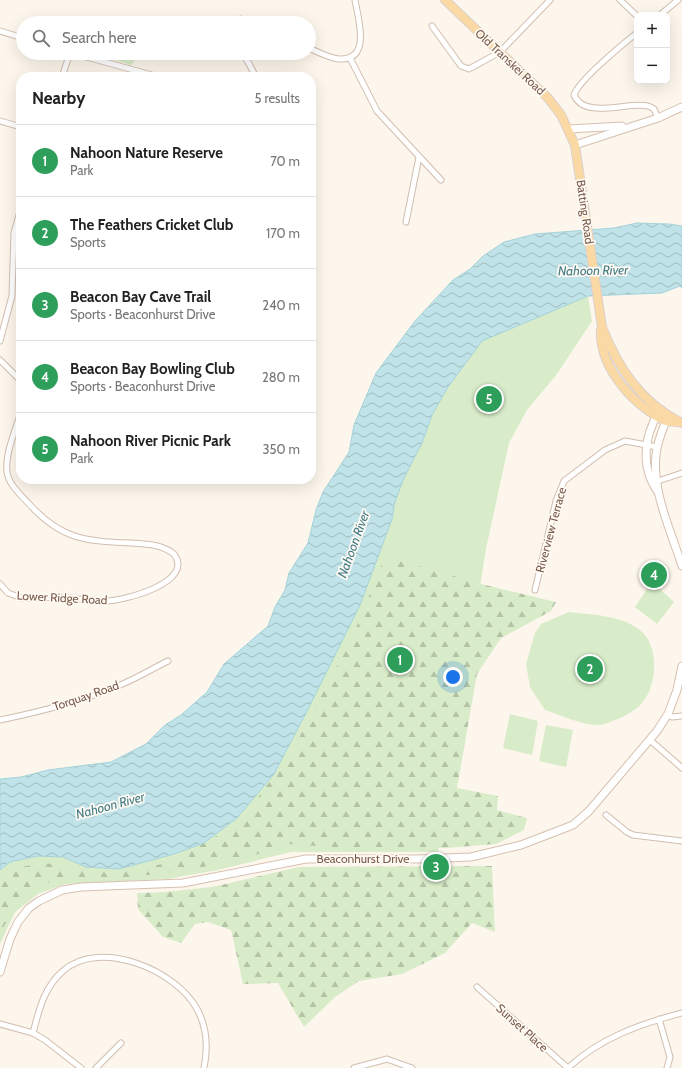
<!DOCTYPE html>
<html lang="en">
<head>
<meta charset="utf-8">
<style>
  :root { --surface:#fff; --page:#f6f6f6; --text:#222; --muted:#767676; --line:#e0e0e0; --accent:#1a73e8 }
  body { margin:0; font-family:Cabin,sans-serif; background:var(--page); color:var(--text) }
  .controls { position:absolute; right:12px; top:12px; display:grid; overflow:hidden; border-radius:8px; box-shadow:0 4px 16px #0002 }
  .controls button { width:36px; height:36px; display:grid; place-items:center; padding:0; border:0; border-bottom:1px solid var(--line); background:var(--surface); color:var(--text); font:20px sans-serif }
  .you { position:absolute; left:453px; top:677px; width:14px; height:14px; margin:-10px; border:3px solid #fff; border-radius:50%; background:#1a73e8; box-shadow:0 0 0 6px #1a73e833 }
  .badge { display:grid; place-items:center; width:26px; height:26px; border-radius:50%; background:var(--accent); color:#fff; font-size:13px; font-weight:700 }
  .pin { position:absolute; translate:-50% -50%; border:2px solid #fff; box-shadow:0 1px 4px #0006 }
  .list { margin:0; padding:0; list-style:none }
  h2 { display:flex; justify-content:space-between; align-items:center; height:52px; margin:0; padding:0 16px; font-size:17px }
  h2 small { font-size:13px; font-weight:400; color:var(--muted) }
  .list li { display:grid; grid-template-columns:26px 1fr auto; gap:12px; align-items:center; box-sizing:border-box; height:72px; padding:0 16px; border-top:1px solid var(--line) }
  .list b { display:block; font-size:15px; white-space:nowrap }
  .list p { margin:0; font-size:13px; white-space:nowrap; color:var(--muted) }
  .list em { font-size:13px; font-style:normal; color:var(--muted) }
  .icon { flex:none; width:22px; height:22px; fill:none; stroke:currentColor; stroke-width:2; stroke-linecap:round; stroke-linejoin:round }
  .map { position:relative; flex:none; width:682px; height:1068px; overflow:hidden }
  .search { position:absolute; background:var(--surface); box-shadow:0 4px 16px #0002; left:16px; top:16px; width:300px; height:44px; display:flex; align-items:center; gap:10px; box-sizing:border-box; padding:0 14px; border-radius:22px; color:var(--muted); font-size:15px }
  .panel { position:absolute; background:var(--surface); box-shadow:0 4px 16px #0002; left:16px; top:72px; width:300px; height:412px; border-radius:16px }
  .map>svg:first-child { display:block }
</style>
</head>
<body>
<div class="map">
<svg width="682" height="1068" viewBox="0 0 682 1068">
  <defs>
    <pattern id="forest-firs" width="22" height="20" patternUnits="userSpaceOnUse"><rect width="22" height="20" fill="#d8ecc9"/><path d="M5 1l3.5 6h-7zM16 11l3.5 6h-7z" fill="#b4c2a5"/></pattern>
    <pattern id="water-waves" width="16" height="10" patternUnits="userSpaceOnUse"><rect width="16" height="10" fill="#bfe3e8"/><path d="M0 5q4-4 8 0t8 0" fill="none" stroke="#a0bbbe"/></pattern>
  </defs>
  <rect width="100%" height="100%" fill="#fdf6ec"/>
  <g fill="#d8ecc9">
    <polygon points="92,53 140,53 131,65"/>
    <polygon points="588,296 592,321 557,374 527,410 509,443 486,549 438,852 291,852 218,870 167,879 65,884 38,894 15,912 0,944 0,870 10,862 37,856 63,857 86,867 119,869 174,854 204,843 237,818 274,774 305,715 392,519 394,505 403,480 422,443 432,415 448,387 482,341"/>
    <polygon points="652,582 674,602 657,624 635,607"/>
    <path d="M 569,612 C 593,615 622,615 641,631 C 660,647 657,688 641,704 C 634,713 609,724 598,725 C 581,725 561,715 545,710 L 530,687 L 526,664 L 535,633 L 541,624 Z"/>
    <polygon points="510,714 538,721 532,755 503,748"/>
    <polygon points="546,725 573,730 566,767 539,761"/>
  </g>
  <g fill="url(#forest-firs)">
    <polygon points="385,556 481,584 556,602 551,611 501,638 477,674 457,788 498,796 497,810 527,818 524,830 496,844 446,848 332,847 289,844 258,854 190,870 113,879 51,881 18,905 0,932 0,880 14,868 45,863 115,874 171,862 239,823 291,753 352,638"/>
    <polygon points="492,866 495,932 472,923 445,953 402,974 359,981 335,997 304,1027 278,983 243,984 231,930 208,922 195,924 181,943 163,937 138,909 137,893 165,892 212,887 299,867"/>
  </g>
  <polygon fill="url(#water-waves)" stroke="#a5d3da" points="637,223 669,224 682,226 682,288 680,286 662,293 588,296 482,341 448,387 432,415 422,443 403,480 394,505 392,519 360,605 305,715 274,774 237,818 204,843 174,854 119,869 86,867 63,857 37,856 10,862 0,870 0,779 21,777 48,770 111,762 146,744 165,725 181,715 207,692 224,664 268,626 275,607 285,590 289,573 308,543 316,510 323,492 349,452 354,425 376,373 415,321 453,280 470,269 483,256 504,242 535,234 614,228"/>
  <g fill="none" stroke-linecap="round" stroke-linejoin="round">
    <defs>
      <g id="street">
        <polyline points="620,0 637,16"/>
        <polyline points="660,15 678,0"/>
        <polyline points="231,23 241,19 253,23"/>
        <polyline points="432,26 461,66 469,69 500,52 550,0"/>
        <polyline points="0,31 23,38"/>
        <path d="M 637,33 C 624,43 578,81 574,95 C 586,123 639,96 654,109 L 658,118"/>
        <path d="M 309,48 C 318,52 329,58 339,59 C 372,61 358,18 355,0"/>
        <polyline points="72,53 159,77"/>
        <polyline points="242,53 248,62 256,77"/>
        <polyline points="350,58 377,111 441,180"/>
        <polyline points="62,77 70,53"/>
        <polyline points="0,121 21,127"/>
        <polyline points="406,222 419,157"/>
        <polyline points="0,341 12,296 14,233 21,208"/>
        <polyline points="0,360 21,381"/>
        <polyline points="658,481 682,473"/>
        <path d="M 0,584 L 8,593 L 22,598 C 35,599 47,597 59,597 C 75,598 92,602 108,601 C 126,600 195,582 174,554 C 161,544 147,544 131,543 C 86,541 62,540 30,505 C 23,497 13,489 9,479 C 1,462 16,429 21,412"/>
        <polyline points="535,590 556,501 564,481 605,450 625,441 657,447"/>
        <polyline points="668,714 672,717 682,716"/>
        <path d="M 0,720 C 39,712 76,703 113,688 C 132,681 150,670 168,661"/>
        <polyline points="650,740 682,768"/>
        <polyline points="606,815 627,832 633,835 682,841"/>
        <path d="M 477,987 L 568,1068 C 600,1038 640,1024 682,1013"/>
        <polyline points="659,1019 670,1057 667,1068"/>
        <polyline points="0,1024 33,1033 45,1040 81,1068"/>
        <path d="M 33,1033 C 39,1010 44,987 63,971 C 100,938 176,970 197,1009 C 207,1027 208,1048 204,1068"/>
        <polyline points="96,1068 121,1043"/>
        <polyline points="354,1068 387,1059 412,1068"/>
      </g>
      <g id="secondary">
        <polyline points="569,129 622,126"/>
        <polyline points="575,145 658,118 682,107"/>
        <path d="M 668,416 C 663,429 657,441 656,455 C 652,492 671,531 682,566"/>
        <path d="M 658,492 C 640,467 644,436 659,412"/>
        <polyline points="0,972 10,939 18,922 29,908 39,901 62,890 81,887 183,883 306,859 416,859 471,857 521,845 573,825 589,811 657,731 668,714 677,690 682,666"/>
      </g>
      <g id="primary">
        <path d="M 445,0 L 548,98 L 561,115 L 575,145 L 602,327 C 618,368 641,403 682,423"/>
        <path d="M 601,330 C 599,362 625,395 650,412 C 655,415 661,420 666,421 C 670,422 675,422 679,422"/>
      </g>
    </defs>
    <use href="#street" stroke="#d1beb0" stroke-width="7"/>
    <use href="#secondary" stroke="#d6c0b0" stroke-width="9"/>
    <use href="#primary" stroke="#dad1cd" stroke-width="10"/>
    <use href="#street" stroke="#fff" stroke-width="5"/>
    <use href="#secondary" stroke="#fff" stroke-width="7"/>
    <use href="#primary" stroke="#fbd9a5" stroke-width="8"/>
  </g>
  <g text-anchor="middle" stroke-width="3.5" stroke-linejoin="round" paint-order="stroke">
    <g font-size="12" fill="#7a5c4d" stroke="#fffaf3">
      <text transform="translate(510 62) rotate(43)" y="4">Old Transkei Road</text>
      <text transform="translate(585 212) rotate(82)" y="4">Batting Road</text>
      <text transform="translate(551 530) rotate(-75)" y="4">Riverview Terrace</text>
      <text transform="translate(62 598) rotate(3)" y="4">Lower Ridge Road</text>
      <text transform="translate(86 696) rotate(-19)" y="4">Torquay Road</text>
      <text x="363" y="863">Beaconhurst Drive</text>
      <text transform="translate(522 1028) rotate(42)" y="4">Sunset Place</text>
    </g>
    <g font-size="13" font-style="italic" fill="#437c86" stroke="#fffaf3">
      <text transform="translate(593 270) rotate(-1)" y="5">Nahoon River</text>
      <text transform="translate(353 544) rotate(-70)" y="5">Nahoon River</text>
      <text transform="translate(110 805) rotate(-15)" y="5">Nahoon River</text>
    </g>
  </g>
</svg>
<div class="controls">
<button>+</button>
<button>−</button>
</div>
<div class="you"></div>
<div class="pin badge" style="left:400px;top:660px;background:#2e9e5b">1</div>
<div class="pin badge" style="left:590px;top:669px;background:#2e9e5b">2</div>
<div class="pin badge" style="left:436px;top:867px;background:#2e9e5b">3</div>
<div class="pin badge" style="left:654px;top:575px;background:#2e9e5b">4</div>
<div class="pin badge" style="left:489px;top:399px;background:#2e9e5b">5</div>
<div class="search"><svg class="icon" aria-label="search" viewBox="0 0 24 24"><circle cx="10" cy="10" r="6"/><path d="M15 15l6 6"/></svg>Search here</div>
<section class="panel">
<h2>Nearby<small>5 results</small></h2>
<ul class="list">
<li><span class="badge" style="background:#2e9e5b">1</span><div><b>Nahoon Nature Reserve</b><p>Park</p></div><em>70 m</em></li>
<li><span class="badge" style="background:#2e9e5b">2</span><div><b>The Feathers Cricket Club</b><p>Sports</p></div><em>170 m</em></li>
<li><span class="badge" style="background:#2e9e5b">3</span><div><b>Beacon Bay Cave Trail</b><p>Sports · Beaconhurst Drive</p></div><em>240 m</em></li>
<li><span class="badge" style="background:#2e9e5b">4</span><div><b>Beacon Bay Bowling Club</b><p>Sports · Beaconhurst Drive</p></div><em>280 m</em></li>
<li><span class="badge" style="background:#2e9e5b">5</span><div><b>Nahoon River Picnic Park</b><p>Park</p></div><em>350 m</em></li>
</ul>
</section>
</div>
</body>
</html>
